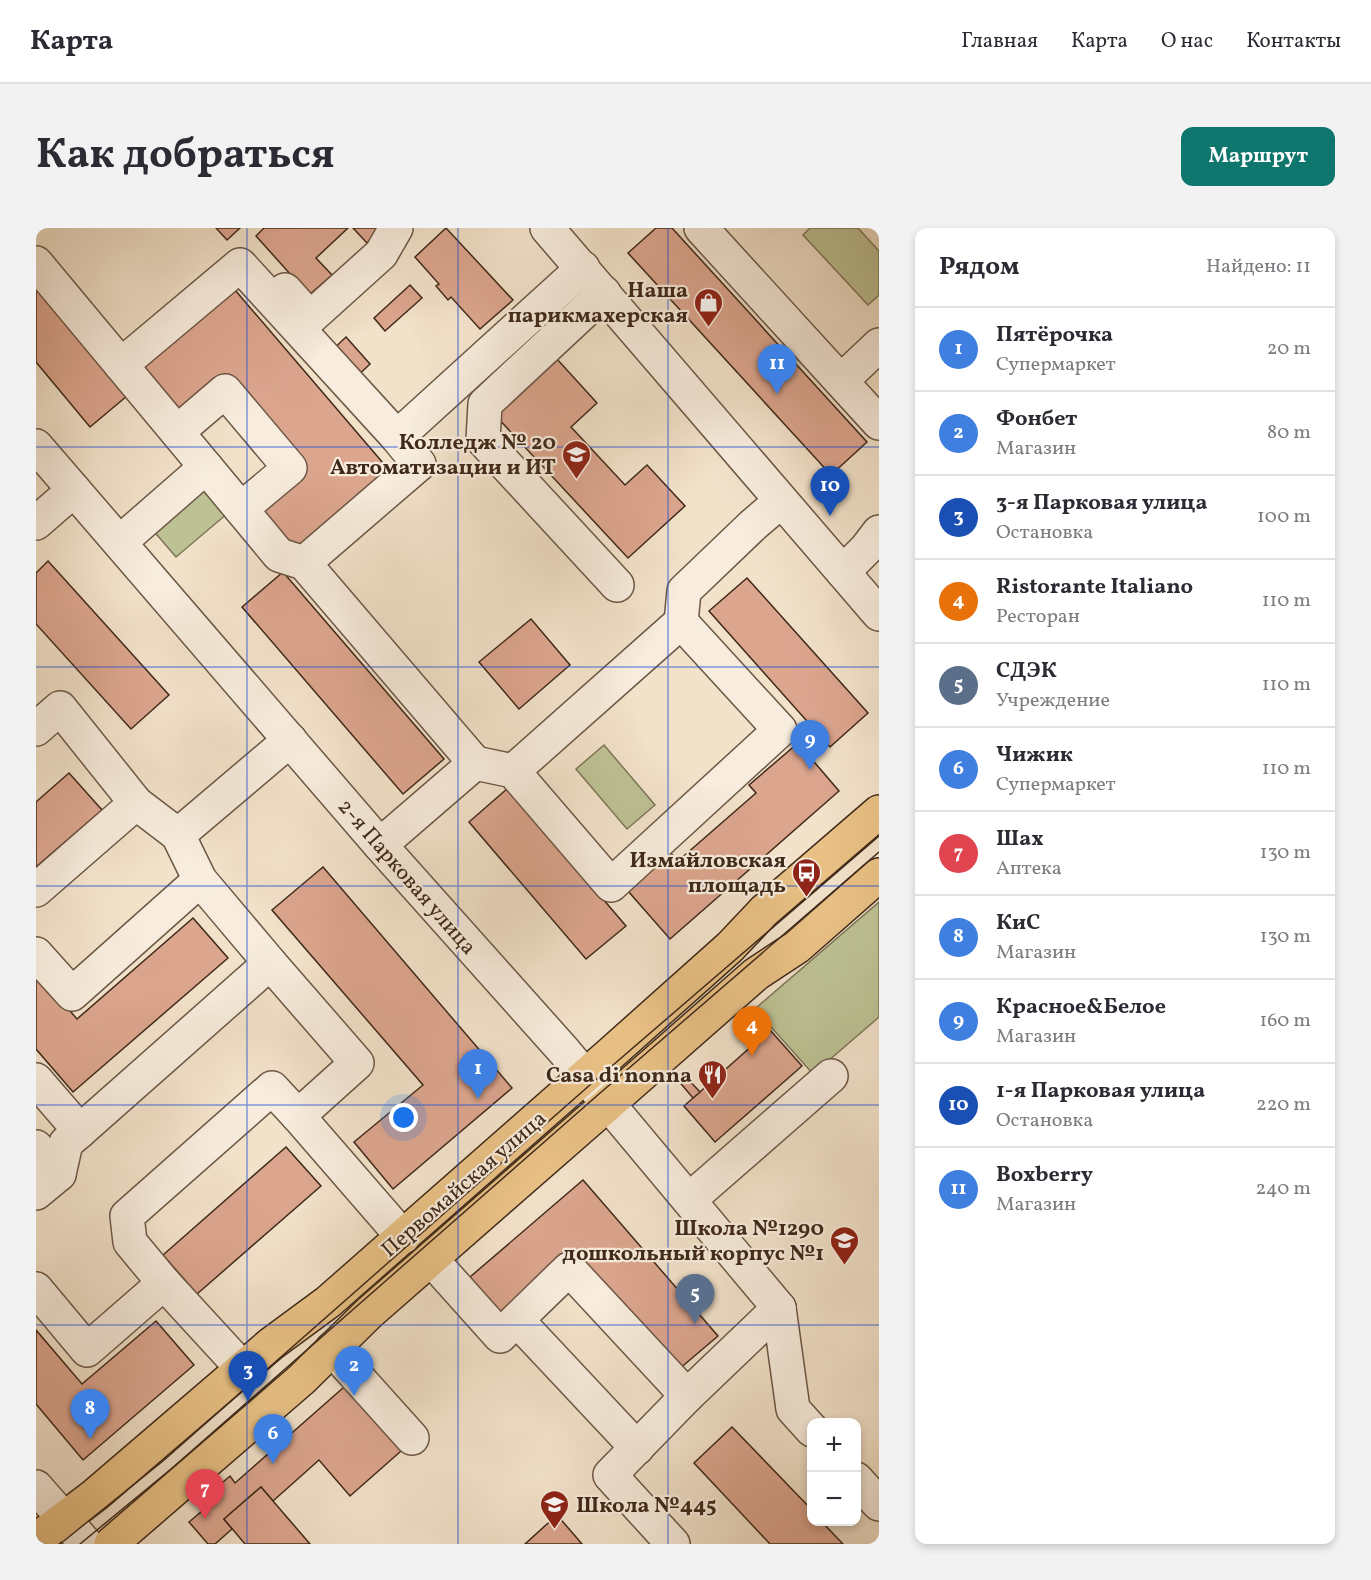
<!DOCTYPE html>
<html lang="ru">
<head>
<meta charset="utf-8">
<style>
  :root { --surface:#fff; --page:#f2f2f3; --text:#2b2b33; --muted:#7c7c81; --line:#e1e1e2; --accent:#0f766e }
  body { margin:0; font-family:Vollkorn,serif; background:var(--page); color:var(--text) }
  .controls { position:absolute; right:18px; bottom:18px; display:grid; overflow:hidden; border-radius:12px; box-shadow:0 3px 9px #0003 }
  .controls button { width:54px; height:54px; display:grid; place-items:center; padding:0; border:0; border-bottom:2px solid var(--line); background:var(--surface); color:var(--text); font:30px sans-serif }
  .you { position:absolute; left:368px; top:890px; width:21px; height:21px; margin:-15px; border:4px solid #fff; border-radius:50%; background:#1a73e8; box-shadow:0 0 0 9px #1a73e833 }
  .badge { display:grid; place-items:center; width:39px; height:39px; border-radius:50%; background:var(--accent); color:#fff; font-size:20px; font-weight:700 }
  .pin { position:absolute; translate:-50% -50px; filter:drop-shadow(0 2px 3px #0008) }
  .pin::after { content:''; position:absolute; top:32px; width:21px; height:18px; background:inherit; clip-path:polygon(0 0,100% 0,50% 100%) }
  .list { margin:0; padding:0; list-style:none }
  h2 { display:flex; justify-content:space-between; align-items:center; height:78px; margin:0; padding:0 24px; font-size:26px }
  h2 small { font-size:20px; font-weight:400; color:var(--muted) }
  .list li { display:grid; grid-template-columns:39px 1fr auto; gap:18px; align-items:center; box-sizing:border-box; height:84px; padding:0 24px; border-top:2px solid var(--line) }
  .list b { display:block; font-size:22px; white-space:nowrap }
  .list p { margin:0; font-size:20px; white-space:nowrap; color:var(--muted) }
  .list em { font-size:20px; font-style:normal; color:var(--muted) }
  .map { position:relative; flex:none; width:843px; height:1316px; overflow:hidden; border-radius:12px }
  header { display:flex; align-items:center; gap:36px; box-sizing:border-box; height:84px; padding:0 30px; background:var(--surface); border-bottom:2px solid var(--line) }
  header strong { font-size:28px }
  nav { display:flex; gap:33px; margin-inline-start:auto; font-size:21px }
  .intro { display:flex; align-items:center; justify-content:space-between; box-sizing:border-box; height:144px; padding:0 36px }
  h1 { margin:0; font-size:42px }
  .button { padding:15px 27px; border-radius:12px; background:var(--accent); color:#fff; font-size:21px; font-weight:700 }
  main { display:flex; gap:36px; padding:0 36px }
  aside { flex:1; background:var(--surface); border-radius:12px; box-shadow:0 3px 9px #0003 }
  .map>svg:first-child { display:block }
</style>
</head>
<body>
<header>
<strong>Карта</strong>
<nav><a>Главная</a><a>Карта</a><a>О нас</a><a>Контакты</a></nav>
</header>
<div class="intro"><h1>Как добраться</h1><a class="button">Маршрут</a></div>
<main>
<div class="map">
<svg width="843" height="1316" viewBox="0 0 843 1316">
  <rect width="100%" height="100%" fill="#f2e2ca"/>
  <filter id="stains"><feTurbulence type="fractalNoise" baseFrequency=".00333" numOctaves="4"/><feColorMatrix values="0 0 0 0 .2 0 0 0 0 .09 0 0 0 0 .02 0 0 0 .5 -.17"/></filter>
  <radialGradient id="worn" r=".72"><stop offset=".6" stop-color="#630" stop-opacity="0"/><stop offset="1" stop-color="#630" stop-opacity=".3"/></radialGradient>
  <g fill="#bdc295" stroke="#7e7657" stroke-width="1.5">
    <polygon points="774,0 822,0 843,23 843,67 832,77 767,7"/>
    <polygon points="167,256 192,285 140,329 115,300"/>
    <polygon points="568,517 619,577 591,601 540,541"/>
    <polygon points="843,674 843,789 777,846 735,799 729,804 713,786"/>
  </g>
  <g fill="#dca58e" stroke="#3f2919" stroke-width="1.5">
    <polygon points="180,0 204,0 191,12"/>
    <polygon points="228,0 312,0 280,30 296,47 273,67 220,8"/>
    <polygon points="317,0 347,0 331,15"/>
    <polygon points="410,0 477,72 444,101 415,69 412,72 400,58 403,56 379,29"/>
    <polygon points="620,0 636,0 831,214 795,247 592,25"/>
    <polygon points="374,57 386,70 349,103 338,90"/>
    <polygon points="0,60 91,168 54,199 0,134"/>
    <polygon points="199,62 353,242 260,321 224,280 268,242 189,151 142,190 103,144"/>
    <polygon points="310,109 334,136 315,154 291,127"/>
    <polygon points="520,130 561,175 535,199 589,257 611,237 649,278 592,330 459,187"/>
    <polygon points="12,333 133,467 95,501 0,396 0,345"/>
    <polygon points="247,344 408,531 367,566 206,379"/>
    <polygon points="711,350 832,485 794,519 673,383"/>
    <polygon points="495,391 534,437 483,481 443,434"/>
    <polygon points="762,515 803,563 634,711 592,663 635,625 642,633 720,565 713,557"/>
    <polygon points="33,545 66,582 0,639 0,574"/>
    <polygon points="472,560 590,698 550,731 433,594"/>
    <polygon points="287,639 476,860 357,961 318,914 387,857 236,682"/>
    <polygon points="157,690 192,730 37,864 0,821 0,744 41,791"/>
    <polygon points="734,802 766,838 679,914 648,878"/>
    <polygon points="647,846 664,864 657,870 641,851"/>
    <polygon points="250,919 285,958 161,1066 127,1027"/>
    <polygon points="547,952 682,1108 642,1142 538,1022 458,1091 427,1055"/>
    <polygon points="120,1093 158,1137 47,1232 0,1176 0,1102 46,1156"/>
    <polygon points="316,1152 373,1216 314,1268 283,1232 237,1273 225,1259 188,1291 196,1301 179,1316 172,1316 153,1294 185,1267 179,1261 194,1248 199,1255"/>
    <polygon points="696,1199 776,1282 776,1294 786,1294 807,1316 734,1316 658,1235"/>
    <polygon points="225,1259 237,1273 274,1316 209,1316 188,1291"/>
    <polygon points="521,1287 546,1316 489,1316"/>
  </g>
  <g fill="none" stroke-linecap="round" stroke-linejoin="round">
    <defs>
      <g id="minor">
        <polyline points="511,0 843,386"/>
        <polyline points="665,0 843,195"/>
        <polyline points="0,35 170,239"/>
        <polyline points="249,62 274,90 345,26 360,0"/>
        <polyline points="568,65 449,176 447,212 581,357"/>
        <polyline points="85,137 204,37 361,209"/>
        <polyline points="805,153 843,117"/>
        <polyline points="141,204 189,163 254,240 205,281"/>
        <polyline points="0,218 344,617 528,823 743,1080"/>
        <polyline points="0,295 38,262"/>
        <polyline points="84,314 170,239 243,327 268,335 439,535 344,617"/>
        <polyline points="268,335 383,236 361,209 547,40"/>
        <polyline points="807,344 830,321 843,304"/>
        <polyline points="0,501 24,480 100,575 142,607 254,512"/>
        <polyline points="439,535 477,543 575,657 744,502 645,394"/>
        <polyline points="477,543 645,394 648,363 717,297 745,273"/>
        <polyline points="142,607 164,652 234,735"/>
        <polyline points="0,662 100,575"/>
        <polyline points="0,726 36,766 164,652"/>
        <polyline points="0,852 44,903 234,735 321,835 262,888 367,1009"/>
        <polyline points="0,919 23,946"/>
        <polyline points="0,965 23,946 30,915 44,903"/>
        <polyline points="653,972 795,848"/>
        <polyline points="395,1031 464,1108 533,1041 651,1168 743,1080"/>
        <polyline points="0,1061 51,1122 128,1055"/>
        <polyline points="743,1080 757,1181 776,1202"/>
        <polyline points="481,1092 601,1220"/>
        <polyline points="296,1121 376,1210"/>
        <polyline points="207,1141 128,1055 94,1014 91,988 236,860 262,888"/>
        <polyline points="820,1251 843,1276"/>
        <polyline points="0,1259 50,1316"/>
        <polyline points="637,1316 574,1247 651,1168"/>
      </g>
      <g id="major">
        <polyline points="0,1312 59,1267 235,1116 292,1074 573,827 694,719 728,683 843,584"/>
        <polyline points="75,1316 266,1151 333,1085 572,876 720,746 761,719 843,647"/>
      </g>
    </defs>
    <use href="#minor" stroke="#6c5745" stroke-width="36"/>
    <use href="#major" stroke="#3f2919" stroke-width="36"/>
    <use href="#minor" stroke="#f7ecdd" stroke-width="33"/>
    <use href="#major" stroke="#e9c185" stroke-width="33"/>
    <g stroke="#3f2919" stroke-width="1.5">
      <polyline points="24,1316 127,1233 555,856 843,608"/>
      <polyline points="44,1316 135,1241 563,866 843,624"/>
    </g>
  </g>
  <path fill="none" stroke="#1d4ed8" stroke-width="1.5" stroke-opacity="0.55" d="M 211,0 L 211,1316M 422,0 L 422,1316M 632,0 L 632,1316M 0,219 L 843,219M 0,439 L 843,439M 0,658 L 843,658M 0,877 L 843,877M 0,1097 L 843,1097"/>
  <defs>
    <symbol id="shop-pin" viewBox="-11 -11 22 30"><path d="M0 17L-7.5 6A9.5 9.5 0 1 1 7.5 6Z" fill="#8f2418" stroke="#f7ecdd"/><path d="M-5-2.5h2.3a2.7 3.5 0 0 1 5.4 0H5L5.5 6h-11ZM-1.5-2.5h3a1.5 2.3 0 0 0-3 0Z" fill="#fff"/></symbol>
    <symbol id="university-pin" viewBox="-11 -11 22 30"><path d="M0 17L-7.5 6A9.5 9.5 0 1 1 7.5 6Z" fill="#8f2418" stroke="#f7ecdd"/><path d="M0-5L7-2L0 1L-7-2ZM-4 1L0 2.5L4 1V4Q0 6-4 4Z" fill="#fff"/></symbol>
    <symbol id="bus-pin" viewBox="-11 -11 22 30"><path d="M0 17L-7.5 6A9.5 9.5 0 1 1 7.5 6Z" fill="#8f2418" stroke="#f7ecdd"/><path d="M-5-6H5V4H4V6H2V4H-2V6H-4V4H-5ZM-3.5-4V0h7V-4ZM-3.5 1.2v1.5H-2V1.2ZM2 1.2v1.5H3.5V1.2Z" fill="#fff"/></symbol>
    <symbol id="restaurant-pin" viewBox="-11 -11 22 30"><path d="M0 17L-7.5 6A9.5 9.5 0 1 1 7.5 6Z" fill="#8f2418" stroke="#f7ecdd"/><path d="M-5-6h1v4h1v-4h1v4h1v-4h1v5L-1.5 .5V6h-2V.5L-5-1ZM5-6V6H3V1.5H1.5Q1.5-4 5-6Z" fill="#fff"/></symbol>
    <symbol id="school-pin" viewBox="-11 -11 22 30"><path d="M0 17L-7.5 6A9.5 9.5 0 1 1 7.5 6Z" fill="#8f2418" stroke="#f7ecdd"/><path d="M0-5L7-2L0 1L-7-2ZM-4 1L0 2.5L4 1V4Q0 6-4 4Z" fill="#fff"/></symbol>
  </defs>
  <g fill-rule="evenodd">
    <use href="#shop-pin" x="656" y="58" width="33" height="45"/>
    <use href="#university-pin" x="524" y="210" width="33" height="45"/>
    <use href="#bus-pin" x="754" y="628" width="33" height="45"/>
    <use href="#restaurant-pin" x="660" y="830" width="33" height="45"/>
    <use href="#school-pin" x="792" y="996" width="33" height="45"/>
    <use href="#school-pin" x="502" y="1260" width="33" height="45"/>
  </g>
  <g text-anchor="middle" stroke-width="4.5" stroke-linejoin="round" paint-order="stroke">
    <g font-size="22" font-weight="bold" fill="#3f2919" stroke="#f7ecdd" text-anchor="end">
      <text x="652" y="69">Наша<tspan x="652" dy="25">парикмахерская</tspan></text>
      <text x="520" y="221">Колледж № 20<tspan x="520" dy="25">Автоматизации и ИТ</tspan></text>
      <text x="750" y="639">Измайловская<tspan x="750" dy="25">площадь</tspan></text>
      <text x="656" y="854">Casa di nonna</text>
      <text x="788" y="1007">Школа №1290<tspan x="788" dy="25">дошкольный корпус №1</tspan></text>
      <text x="540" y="1284" text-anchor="start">Школа №445</text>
    </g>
    <g font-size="22" fill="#3f2919" stroke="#f7ecdd">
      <text transform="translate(372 648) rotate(49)" y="8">2-я Парковая улица</text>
      <text transform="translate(427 955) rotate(-41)" y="8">Первомайская улица</text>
    </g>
  </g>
  <rect width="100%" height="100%" filter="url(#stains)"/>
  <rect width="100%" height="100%" fill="url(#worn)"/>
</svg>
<div class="controls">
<button>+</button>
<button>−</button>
</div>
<div class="you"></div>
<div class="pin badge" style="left:442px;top:871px;background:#3f7fe0">1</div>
<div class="pin badge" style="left:318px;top:1168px;background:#3f7fe0">2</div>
<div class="pin badge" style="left:212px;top:1173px;background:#1a4fb4">3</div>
<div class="pin badge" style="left:716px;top:828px;background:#e8710a">4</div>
<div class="pin badge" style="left:659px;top:1096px;background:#5c6f8a">5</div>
<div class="pin badge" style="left:237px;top:1236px;background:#3f7fe0">6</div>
<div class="pin badge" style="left:169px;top:1291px;background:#e0444e">7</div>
<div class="pin badge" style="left:54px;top:1211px;background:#3f7fe0">8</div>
<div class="pin badge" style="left:774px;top:542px;background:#3f7fe0">9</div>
<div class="pin badge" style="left:794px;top:288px;background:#1a4fb4">10</div>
<div class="pin badge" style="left:741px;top:166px;background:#3f7fe0">11</div>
</div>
<aside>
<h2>Рядом<small>Найдено: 11</small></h2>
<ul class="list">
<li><span class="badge" style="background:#3f7fe0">1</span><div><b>Пятёрочка</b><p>Супермаркет</p></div><em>20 m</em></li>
<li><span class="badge" style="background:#3f7fe0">2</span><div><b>Фонбет</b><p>Магазин</p></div><em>80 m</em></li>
<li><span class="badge" style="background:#1a4fb4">3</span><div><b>3-я Парковая улица</b><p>Остановка</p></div><em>100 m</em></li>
<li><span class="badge" style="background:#e8710a">4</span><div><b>Ristorante Italiano</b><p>Ресторан</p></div><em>110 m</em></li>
<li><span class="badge" style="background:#5c6f8a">5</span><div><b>СДЭК</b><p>Учреждение</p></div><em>110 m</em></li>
<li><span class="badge" style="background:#3f7fe0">6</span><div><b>Чижик</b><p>Супермаркет</p></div><em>110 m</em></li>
<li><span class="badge" style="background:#e0444e">7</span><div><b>Шах</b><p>Аптека</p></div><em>130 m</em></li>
<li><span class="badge" style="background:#3f7fe0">8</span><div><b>КиС</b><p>Магазин</p></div><em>130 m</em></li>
<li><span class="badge" style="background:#3f7fe0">9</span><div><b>Красное&amp;Белое</b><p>Магазин</p></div><em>160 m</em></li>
<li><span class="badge" style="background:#1a4fb4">10</span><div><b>1-я Парковая улица</b><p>Остановка</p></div><em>220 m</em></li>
<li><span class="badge" style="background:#3f7fe0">11</span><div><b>Boxberry</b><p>Магазин</p></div><em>240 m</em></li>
</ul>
</aside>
</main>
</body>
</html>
